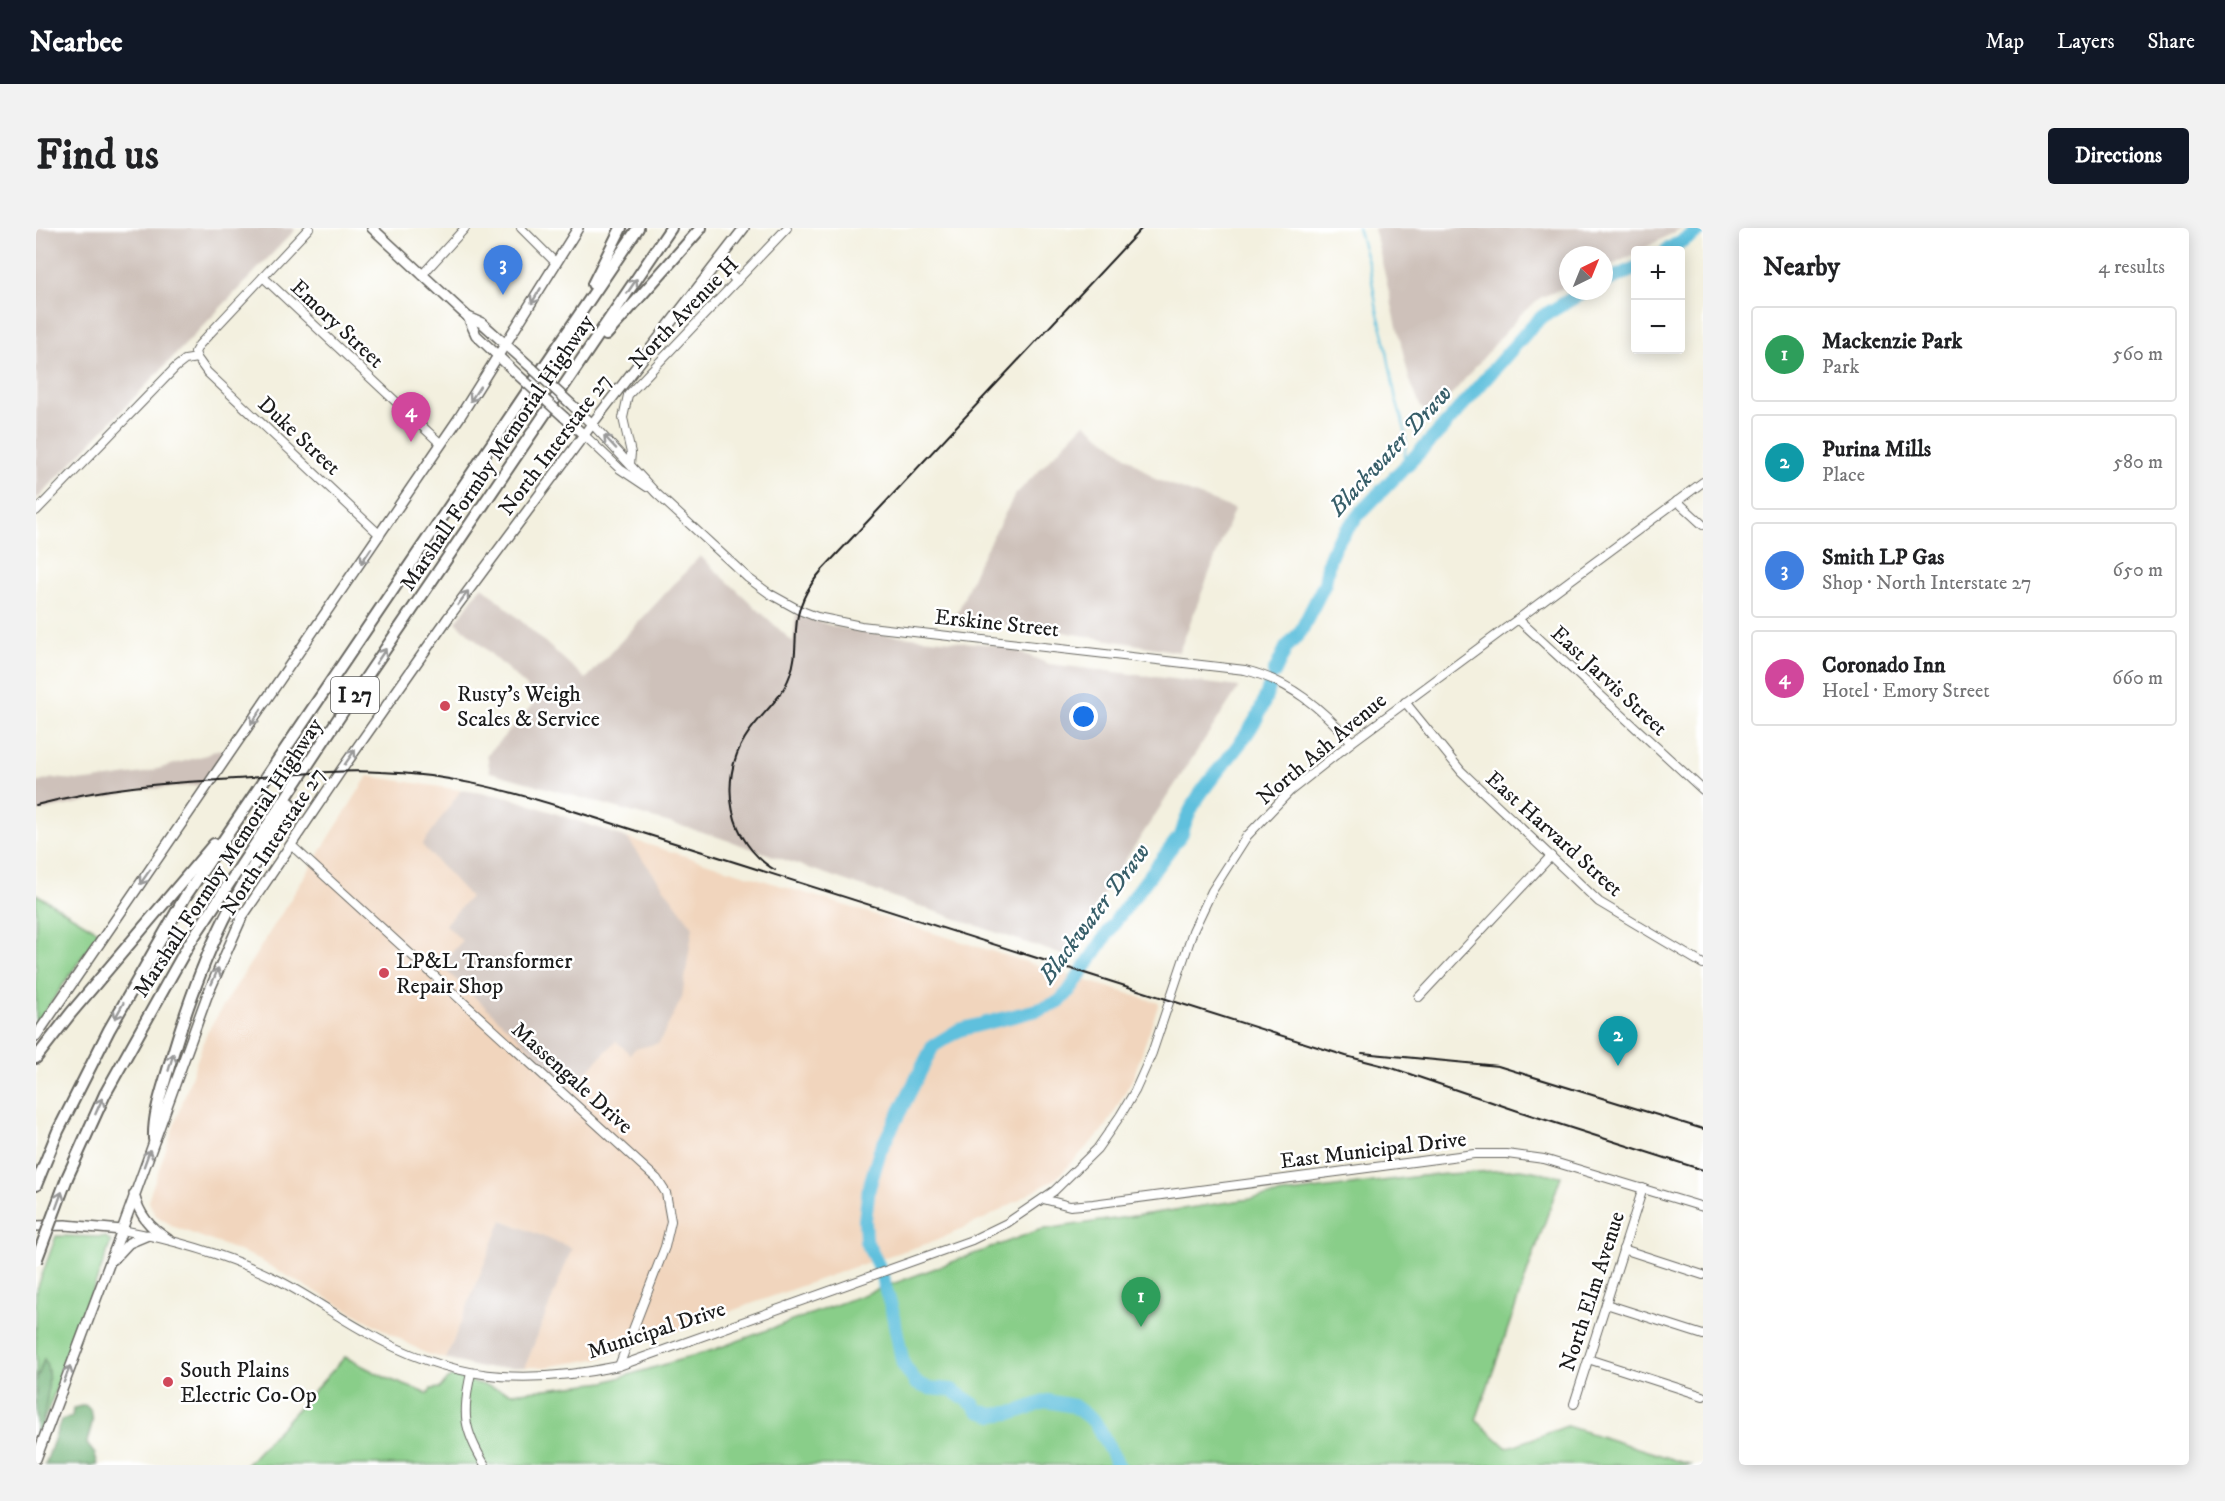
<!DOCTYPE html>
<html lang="en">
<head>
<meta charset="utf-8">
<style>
  :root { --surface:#fff; --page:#f2f2f2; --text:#202124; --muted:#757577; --line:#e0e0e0; --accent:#111827 }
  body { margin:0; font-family:"IM FELL DW Pica",serif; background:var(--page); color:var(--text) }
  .controls { position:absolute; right:18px; top:18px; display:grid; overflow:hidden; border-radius:6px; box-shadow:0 3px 15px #0003 }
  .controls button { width:54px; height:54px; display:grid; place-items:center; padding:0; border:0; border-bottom:2px solid var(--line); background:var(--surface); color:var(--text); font:30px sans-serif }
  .compass { position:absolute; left:1523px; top:18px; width:54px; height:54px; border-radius:50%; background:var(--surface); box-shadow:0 3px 15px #0003; rotate:43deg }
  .you { position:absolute; left:1048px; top:489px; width:21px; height:21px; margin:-15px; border:4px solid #fff; border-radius:50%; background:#1a73e8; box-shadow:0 0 0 9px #1a73e833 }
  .badge { display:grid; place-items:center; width:39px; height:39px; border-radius:50%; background:var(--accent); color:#fff; font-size:20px; font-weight:700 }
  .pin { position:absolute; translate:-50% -50px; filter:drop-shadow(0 2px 3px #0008) }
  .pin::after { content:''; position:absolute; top:32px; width:21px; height:18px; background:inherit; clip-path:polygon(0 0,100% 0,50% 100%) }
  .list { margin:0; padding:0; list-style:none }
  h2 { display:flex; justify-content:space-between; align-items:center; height:78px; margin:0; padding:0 24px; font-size:26px }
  h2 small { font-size:20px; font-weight:400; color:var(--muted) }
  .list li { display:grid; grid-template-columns:39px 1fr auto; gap:18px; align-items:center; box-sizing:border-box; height:96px; margin:0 12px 12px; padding:0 12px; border:2px solid var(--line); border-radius:6px }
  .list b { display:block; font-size:22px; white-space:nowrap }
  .list p { margin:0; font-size:20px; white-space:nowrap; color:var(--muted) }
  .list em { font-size:20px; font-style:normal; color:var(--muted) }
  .map { position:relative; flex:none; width:1667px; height:1237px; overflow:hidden; border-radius:6px }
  header { display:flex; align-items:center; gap:36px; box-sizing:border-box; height:84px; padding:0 30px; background:var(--accent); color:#fff }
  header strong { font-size:28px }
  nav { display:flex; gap:33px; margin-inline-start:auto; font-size:21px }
  .intro { display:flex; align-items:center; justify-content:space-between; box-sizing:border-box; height:144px; padding:0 36px }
  h1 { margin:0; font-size:42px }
  .button { padding:15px 27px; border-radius:6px; background:var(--accent); color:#fff; font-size:21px; font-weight:700 }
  main { display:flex; gap:36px; padding:0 36px }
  aside { flex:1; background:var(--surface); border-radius:6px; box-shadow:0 3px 15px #0003 }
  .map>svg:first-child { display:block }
</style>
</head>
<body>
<header>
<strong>Nearbee</strong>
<nav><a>Map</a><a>Layers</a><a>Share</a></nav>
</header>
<div class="intro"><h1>Find us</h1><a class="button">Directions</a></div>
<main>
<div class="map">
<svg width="1667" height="1237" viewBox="0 0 1667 1237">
  <rect width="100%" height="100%" fill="#fff"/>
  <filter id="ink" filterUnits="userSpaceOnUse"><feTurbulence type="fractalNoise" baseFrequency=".0167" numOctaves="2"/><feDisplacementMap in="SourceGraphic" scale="12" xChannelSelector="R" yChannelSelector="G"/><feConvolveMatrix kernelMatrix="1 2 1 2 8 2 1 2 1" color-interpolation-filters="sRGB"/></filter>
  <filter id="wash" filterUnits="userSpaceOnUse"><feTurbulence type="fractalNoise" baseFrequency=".008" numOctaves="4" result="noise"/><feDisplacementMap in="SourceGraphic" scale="24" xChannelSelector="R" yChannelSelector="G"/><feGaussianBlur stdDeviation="1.35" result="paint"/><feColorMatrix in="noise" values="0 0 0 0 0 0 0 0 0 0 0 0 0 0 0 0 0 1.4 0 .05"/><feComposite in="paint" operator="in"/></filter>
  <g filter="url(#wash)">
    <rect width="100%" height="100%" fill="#f3f0df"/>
    <polygon fill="#f1d5bd" points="332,548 472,569 591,610 1123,775 1097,850 1070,899 1021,950 954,988 899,1013 818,1039 565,1130 509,1139 489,1139 535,1021 467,992 410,1131 391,1126 216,1028 139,999 119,987 112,972 171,804"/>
    <g fill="#cec1ba">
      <polygon points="0,0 257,0 259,2 0,272"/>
      <polygon points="1338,0 1646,0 1605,22 1600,22 1599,26 1568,41 1568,27 1532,27 1532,58 1504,70 1485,86 1397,188 1385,180 1373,150"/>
      <polygon points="1049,195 1119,251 1198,281 1143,424 1021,403 919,391 943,334 979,267"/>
      <polygon points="664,328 757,414 760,386 797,398 832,405 969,418 1013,436 1203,459 1062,674 1032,729 673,606 454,544 451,527 503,470 420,394 446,358 550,451"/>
      <polygon points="183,521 188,524 165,557 105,562 0,584 0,555 17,550 51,553 107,545 170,527"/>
      <polygon points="425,562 472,569 591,610 657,699 646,770 623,815 599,821 594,826 580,813 536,859 404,737 426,713 409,696 434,669 386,617"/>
      <polygon points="466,992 536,1020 489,1139 445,1140 410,1131"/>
    </g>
    <g fill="#89ce89" stroke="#527552" stroke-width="1.5">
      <polygon points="0,666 63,704 0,797"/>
      <polygon points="1485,941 1525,948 1440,1192 1471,1220 1531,1198 1656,1237 210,1237 309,1129 350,1150 392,1166 395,1161 404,1160 411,1151 417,1148 476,1165 569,1154 677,1122 1003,1002 1254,965 1384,948"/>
      <polygon points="20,1008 70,1009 75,1014 5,1201 10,1170 8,1132 0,1154 0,1064"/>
    </g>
    <g fill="#6eb175" stroke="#456648" stroke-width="1.5">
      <path d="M 8,1131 C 19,1148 7,1195 0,1214 L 0,1154 Z"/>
      <path d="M 49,1177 C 64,1187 52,1202 51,1216 L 59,1226 L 62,1237 L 9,1237 L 25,1192 L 36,1189 L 37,1180 Z"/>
    </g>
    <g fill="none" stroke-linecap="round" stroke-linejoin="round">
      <polyline stroke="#5fc0dd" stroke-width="2" points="1322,0 1334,41 1341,82 1348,108 1360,172 1369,202 1370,216 1367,242"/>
      <g stroke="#5fc0dd" stroke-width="14">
        <polyline points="1631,22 1667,0"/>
        <polyline points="1568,54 1600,40"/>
        <polyline points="1238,445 1250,420 1265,403 1289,355 1293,332 1300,315 1324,285 1400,207 1496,98 1507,88 1549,63"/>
        <path d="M 1082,1237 L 1059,1194 L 1038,1178 L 1011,1173 L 980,1184 L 957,1187 L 943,1183 L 937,1176 L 916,1162 L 892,1160 L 880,1155 L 867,1136 L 856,1082 L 843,1039 L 830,1013 L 829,992 L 833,960 L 844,923 L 897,818 L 923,802 L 1005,781 L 1023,774 L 1033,763 L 1081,691 L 1146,605 C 1157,560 1198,532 1220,491 C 1226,481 1230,468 1234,457"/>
      </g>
    </g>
  </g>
  <g filter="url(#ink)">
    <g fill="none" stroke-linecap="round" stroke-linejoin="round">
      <defs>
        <g id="minor">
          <polyline points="485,0 520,35"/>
          <polyline points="682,35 701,53"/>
          <polyline points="386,47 429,0"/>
          <polyline points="227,49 405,216"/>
          <polyline points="161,130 171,144 344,307"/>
          <polyline points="161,130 159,124 163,117 273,0"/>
          <path d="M 556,196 L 620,265 L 712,350 L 734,366 L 763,382 L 781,389 L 825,398 L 1209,442 C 1254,453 1286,481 1316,514"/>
          <polyline points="548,207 584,241 611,259"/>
          <polyline points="594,236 595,225 587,190 592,167 751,0"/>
          <polyline points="1641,273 1667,297"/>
          <polyline points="0,283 140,139 149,132 161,130"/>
          <polyline points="1483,392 1667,562"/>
          <polyline points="1369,474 1425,543 1563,674 1667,736"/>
          <polyline points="255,617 621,951 630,965 635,993 629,1019 583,1138"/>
          <polyline points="1383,769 1515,628"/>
          <polyline points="1007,971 1034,978 1057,976 1438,926 1471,926 1508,931 1667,979"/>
          <path d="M 86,1002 C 139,1012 189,1026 238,1050 C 269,1065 297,1086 328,1103 C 414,1153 487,1158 583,1138 L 936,1012 L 971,995 L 1018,963 L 1061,921 L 1084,888 L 1099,863 L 1116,825 L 1157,703 L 1176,663 L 1211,608 L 1254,563 L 1316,514 L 1667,254"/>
          <polyline points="1587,1021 1667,1047"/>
          <polyline points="1570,1076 1667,1107"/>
          <polyline points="1552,1131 1667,1168"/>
          <path d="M 435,1145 C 426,1185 427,1201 449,1237"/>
          <polyline points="1538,1176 1607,960"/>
        </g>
        <g id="major">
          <polyline points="336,0 432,89 446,95 497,141"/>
          <polyline points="432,89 440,107 482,147"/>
          <polyline points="536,177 556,196"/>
          <polyline points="528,189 548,207"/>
          <polyline points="0,808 423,190 542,0"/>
          <path d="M 98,966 C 103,987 114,1000 132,1011"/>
          <polyline points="0,998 29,997 86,1002"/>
          <polyline points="78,1031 93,1015 112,1007"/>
          <polyline points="0,1231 86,1002 171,768 206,689 304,544 412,390 556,196 708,0"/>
        </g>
        <g id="highway">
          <polyline points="557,56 585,0"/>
          <polyline points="570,107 665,0"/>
          <polyline points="0,830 35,785 178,616"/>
          <path d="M 118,911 C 117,885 127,860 134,835 C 148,788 163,743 185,698 C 205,656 231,616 254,575"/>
          <polyline points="31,950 69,866 153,716 306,485 635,0"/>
          <polyline points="0,957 22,903 73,802 149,669 602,0"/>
        </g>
      </defs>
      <use href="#minor" stroke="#676660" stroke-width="10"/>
      <use href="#major" stroke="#676660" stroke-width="12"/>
      <use href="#highway" stroke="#676660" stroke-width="14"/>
      <use href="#minor" stroke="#fff" stroke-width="8"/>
      <use href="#major" stroke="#fff" stroke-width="9"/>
      <use href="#highway" stroke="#fff" stroke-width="10"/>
      <g stroke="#1c1c1c" stroke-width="2">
        <path d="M 0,577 C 68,559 129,555 199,551 C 247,548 296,541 345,544 C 408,546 468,561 528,580 L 1310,828 L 1356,840 L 1485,884 L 1667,942"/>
        <path d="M 739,642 C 693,615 682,553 709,510 C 723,487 745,473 754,447 C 760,432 759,418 760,402 C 761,379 772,358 787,341 L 1106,0"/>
        <polyline points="1326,825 1462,838 1667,901"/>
      </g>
      <defs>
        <g id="major-bridge">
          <polyline points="497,141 536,177"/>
          <polyline points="482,147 528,189"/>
        </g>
        <polyline id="highway-bridge" points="0,1033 31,950"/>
      </defs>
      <use href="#major-bridge" stroke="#676660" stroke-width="12" stroke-linecap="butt"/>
      <use href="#highway-bridge" stroke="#676660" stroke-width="14" stroke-linecap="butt"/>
      <use href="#major-bridge" stroke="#fff" stroke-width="9"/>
      <use href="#highway-bridge" stroke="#fff" stroke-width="10"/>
    </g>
    <defs><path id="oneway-shaft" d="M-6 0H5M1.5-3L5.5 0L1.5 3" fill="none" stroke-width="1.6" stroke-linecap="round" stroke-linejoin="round" transform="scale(1.5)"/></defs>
    <g stroke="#999">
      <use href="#oneway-shaft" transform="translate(596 58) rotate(-56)"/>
      <use href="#oneway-shaft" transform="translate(500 68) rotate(121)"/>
      <use href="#oneway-shaft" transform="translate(439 166) rotate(123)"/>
      <use href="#oneway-shaft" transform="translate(574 214) rotate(-133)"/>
      <use href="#oneway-shaft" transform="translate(330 328) rotate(124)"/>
      <use href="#oneway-shaft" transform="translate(427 370) rotate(-53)"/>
      <use href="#oneway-shaft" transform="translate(345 428) rotate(-56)"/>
      <use href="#oneway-shaft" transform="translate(220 489) rotate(124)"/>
      <use href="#oneway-shaft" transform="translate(314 529) rotate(-55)"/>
      <use href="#oneway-shaft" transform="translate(109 649) rotate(125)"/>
      <use href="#oneway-shaft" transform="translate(179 748) rotate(-67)"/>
      <use href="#oneway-shaft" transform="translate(83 783) rotate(119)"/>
      <use href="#oneway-shaft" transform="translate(135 834) rotate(-74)"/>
      <use href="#oneway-shaft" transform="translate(63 878) rotate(-66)"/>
      <use href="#oneway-shaft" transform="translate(111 930) rotate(-70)"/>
      <use href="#oneway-shaft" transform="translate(23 972) rotate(-70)"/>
      <use href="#oneway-shaft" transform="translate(31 1146) rotate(-69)"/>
    </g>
  </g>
  <g fill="#d1495b" stroke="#fff" stroke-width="2">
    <circle cx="409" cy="478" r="6"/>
    <circle cx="348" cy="745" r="6"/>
    <circle cx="132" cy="1154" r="6"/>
  </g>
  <g text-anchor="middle" stroke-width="5" stroke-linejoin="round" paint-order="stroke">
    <rect fill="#fff" stroke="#606060" stroke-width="1.5" x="295" y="449" width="48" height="36" rx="4.5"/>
    <g font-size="21" font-weight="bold" fill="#1c1c1c">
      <text x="319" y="474">I 27</text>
    </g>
    <g font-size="22" fill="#1c1c1c" stroke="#fff">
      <text transform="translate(647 84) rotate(-46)" y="8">North Avenue H</text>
      <text transform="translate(302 95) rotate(43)" y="8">Emory Street</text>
      <text transform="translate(264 207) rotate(43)" y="8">Duke Street</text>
      <text transform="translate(518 216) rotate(-53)" y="8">North Interstate 27</text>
      <text transform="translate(460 224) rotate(-56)" y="8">Marshall Formby Memorial Highway</text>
      <text transform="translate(961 394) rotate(6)" y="8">Erskine Street</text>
      <text transform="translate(1574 452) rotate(43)" y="8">East Jarvis Street</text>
      <text transform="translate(1285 520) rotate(-40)" y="8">North Ash Avenue</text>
      <text transform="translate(1519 605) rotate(42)" y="8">East Harvard Street</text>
      <text transform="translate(236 613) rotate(-57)" y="8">North Interstate 27</text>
      <text transform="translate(191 629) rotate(-57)" y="8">Marshall Formby Memorial Highway</text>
      <text transform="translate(537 849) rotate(42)" y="8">Massengale Drive</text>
      <text transform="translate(1337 921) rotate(-7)" y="8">East Municipal Drive</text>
      <text transform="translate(1555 1063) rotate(-72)" y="8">North Elm Avenue</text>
      <text transform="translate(620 1101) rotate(-18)" y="8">Municipal Drive</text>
    </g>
    <g font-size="22" fill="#1c1c1c" stroke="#fff" text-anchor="start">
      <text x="421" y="473">Rusty's Weigh<tspan x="421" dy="25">Scales &amp; Service</tspan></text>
      <text x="360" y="740">LP&amp;L Transformer<tspan x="360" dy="25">Repair Shop</tspan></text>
      <text x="144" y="1149">South Plains<tspan x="144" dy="25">Electric Co-Op</tspan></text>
    </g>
    <g font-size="24" font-style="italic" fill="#375e69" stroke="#fff">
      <text transform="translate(1354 222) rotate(-47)" y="8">Blackwater Draw</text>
      <text transform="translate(1058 685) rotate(-53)" y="8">Blackwater Draw</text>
    </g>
  </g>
</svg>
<div class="controls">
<button>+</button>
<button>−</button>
</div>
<svg class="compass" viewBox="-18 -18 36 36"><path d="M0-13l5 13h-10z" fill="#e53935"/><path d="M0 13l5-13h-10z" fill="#757577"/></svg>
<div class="you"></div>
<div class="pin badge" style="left:1105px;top:1099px;background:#2e9e5b">1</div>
<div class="pin badge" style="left:1582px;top:838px;background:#0f9aa8">2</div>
<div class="pin badge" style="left:467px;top:67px;background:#3f7fe0">3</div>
<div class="pin badge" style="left:375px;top:214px;background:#d1479c">4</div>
</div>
<aside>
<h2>Nearby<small>4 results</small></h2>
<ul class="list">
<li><span class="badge" style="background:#2e9e5b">1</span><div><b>Mackenzie Park</b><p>Park</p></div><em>560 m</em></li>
<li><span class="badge" style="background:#0f9aa8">2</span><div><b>Purina Mills</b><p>Place</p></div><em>580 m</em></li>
<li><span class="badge" style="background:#3f7fe0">3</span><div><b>Smith LP Gas</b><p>Shop · North Interstate 27</p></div><em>650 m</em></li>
<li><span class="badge" style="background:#d1479c">4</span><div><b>Coronado Inn</b><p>Hotel · Emory Street</p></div><em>660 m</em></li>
</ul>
</aside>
</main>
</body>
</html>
